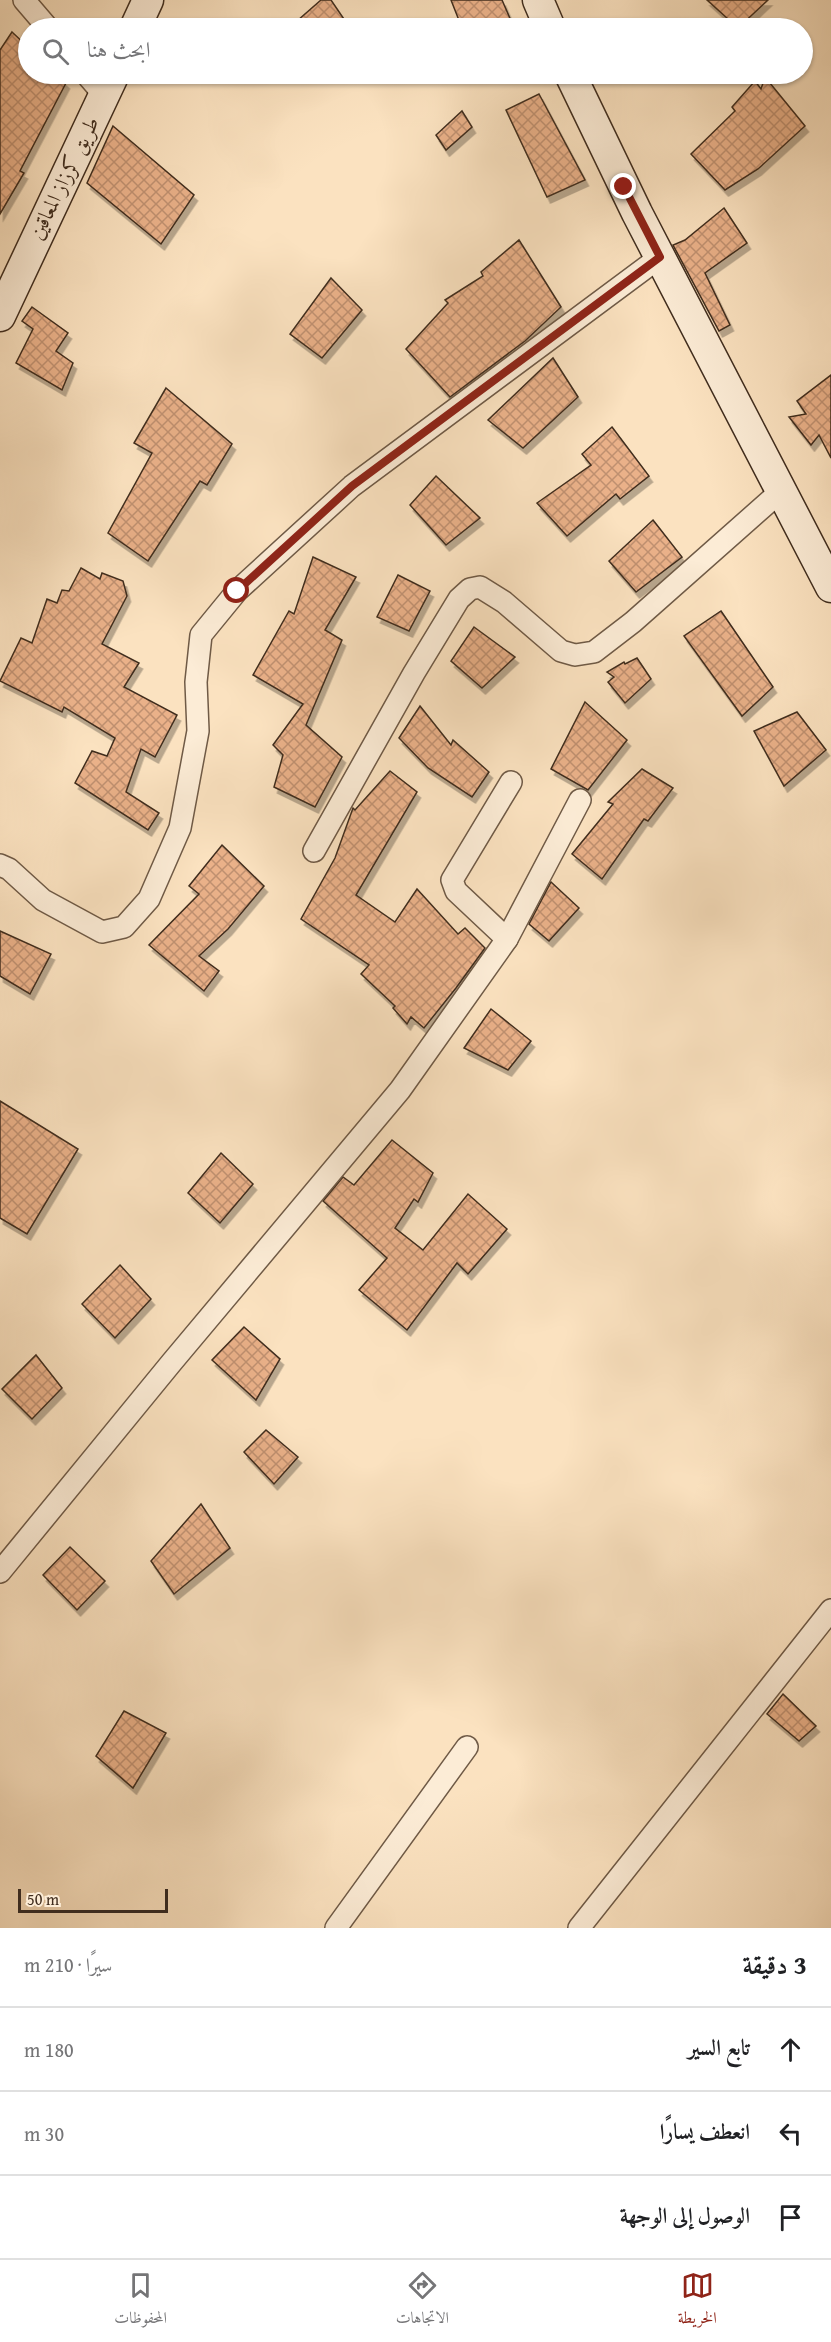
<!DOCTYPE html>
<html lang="ar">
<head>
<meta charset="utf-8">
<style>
  :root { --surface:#fff; --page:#f2f2f2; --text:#202124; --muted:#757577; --line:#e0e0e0; --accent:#8f2418 }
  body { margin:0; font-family:"Gentium Book Plus",Amiri,serif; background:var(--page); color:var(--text); direction:rtl }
  .scale { position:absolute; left:18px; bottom:15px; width:150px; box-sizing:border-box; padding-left:6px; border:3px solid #402d1e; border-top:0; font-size:16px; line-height:21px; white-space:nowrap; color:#402d1e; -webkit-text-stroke:4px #fcecd6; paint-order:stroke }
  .stop { position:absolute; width:18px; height:18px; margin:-14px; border:4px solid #8f2418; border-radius:50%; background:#fff }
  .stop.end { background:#8f2418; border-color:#fff; box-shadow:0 2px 6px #0008 }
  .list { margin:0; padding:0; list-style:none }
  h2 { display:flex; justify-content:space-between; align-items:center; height:78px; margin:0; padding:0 24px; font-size:26px }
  h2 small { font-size:20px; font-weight:400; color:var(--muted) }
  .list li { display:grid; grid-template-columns:39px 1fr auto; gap:18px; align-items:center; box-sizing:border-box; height:84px; padding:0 24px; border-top:2px solid var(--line) }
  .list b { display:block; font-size:22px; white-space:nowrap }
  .list em { font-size:20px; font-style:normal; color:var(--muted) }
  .icon { flex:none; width:33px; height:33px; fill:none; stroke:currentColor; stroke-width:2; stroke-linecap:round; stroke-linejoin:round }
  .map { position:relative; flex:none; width:831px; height:1928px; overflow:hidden; direction:ltr }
  .search { position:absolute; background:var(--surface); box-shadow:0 2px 4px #0004; left:18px; right:18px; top:18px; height:66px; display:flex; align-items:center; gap:15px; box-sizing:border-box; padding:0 21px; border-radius:33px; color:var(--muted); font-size:22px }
  .sheet { height:330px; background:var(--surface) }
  nav { display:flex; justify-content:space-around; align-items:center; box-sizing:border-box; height:84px; border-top:2px solid var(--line); background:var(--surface); font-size:16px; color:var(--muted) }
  nav a { display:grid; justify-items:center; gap:3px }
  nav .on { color:var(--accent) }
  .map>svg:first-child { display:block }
</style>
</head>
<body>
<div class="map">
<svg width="831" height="1928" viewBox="0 0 831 1928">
  <defs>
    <pattern id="building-cross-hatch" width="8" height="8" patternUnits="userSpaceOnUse" patternTransform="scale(1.5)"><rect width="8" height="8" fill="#eab189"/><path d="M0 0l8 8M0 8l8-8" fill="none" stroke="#bf906f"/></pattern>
    <filter id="shadow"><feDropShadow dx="3.5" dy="6" stdDeviation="0" flood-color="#0004"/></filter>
  </defs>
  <rect width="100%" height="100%" fill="#fbe2c0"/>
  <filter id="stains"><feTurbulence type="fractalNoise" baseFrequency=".00333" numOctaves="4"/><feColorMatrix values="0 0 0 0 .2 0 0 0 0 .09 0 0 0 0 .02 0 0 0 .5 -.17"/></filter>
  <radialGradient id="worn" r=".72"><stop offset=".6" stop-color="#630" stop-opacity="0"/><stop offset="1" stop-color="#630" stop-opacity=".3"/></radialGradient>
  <g fill="url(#building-cross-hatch)" stroke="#402d1e" stroke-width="1.5" filter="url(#shadow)">
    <polygon points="321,0 331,0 350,28 289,28"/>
    <polygon points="451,0 502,0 512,23 496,28 462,28"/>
    <polygon points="707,0 768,0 738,28"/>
    <polygon points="12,32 28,47 28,74 56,74 66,83 20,171 24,173 0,214 0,50"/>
    <polygon points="765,77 805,126 758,169 725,190 691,154 735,111 732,107 755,81 761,89"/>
    <polygon points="539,94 585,180 547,197 506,110"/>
    <polygon points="462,111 472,127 446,150 436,135"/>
    <polygon points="113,126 194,195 161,244 87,183"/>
    <polygon points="724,208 747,243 705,273 730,325 719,331 673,245 685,240"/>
    <polygon points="519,240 561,307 525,341 450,397 406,349 448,303 445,300 483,276 481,272"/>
    <polygon points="331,278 362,310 322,358 290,334"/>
    <polygon points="32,307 68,333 56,351 73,363 62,390 16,363 33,329 22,321"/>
    <polygon points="553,358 578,397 523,448 488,420"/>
    <polygon points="831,375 831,458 819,435 811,445 789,417 806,414 797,401"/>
    <polygon points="166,388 232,444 207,485 200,481 148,561 108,533 152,453 134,443"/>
    <polygon points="612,427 649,476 620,499 616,494 567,536 537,503 591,465 582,454"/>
    <polygon points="436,476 480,518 446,545 410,505"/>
    <polygon points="653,520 682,557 636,592 609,561"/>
    <polygon points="313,557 356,577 325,630 342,640 306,725 342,757 315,807 274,787 283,755 273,745 303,704 253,675 289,611 294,614"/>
    <polygon points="81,568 100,579 102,573 123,581 127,596 102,644 139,663 124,687 177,715 155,757 141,749 126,792 159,813 148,830 75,783 92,751 107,756 115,738 64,707 62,712 0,681 21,638 32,643 47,599 57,603 62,590 69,591"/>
    <polygon points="398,575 430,591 409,631 377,617"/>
    <polygon points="721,611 773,687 742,716 684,636"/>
    <polygon points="474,627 515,657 482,688 451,661"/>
    <polygon points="637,658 651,679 625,703 608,682 614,677 607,672 624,662 625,664"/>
    <polygon points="585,702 627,740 588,790 551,769"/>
    <polygon points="420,706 451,745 453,740 489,772 472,797 428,768 399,738"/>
    <polygon points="797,712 826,750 784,786 754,731"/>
    <polygon points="642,769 673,788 648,821 644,819 602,879 572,854 613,804 608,802"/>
    <polygon points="390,771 417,792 356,895 395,922 417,889 458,934 465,928 485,948 456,988 424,1028 411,1017 407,1024 393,1008 395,1006 361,974 369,965 301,919 335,858 353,808 355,810"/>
    <polygon points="222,845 264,886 228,929 199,956 219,971 204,991 149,945 199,894 189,886"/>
    <polygon points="551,882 579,908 549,941 529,924"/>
    <polygon points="0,931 51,954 30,994 0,976"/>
    <polygon points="491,1009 531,1041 508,1070 464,1048"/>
    <polygon points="0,1101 78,1149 27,1234 0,1218"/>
    <polygon points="392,1140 433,1173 418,1202 414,1199 395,1228 423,1250 468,1194 507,1229 468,1274 457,1263 407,1330 359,1290 387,1258 323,1201 343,1177 354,1185"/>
    <polygon points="221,1153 253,1184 220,1223 188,1193"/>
    <polygon points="120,1265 151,1299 115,1338 82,1304"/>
    <polygon points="244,1327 280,1359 256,1400 212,1360"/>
    <polygon points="36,1355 62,1388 32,1419 2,1389"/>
    <polygon points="266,1430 298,1457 274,1484 244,1452"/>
    <polygon points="201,1504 230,1548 174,1594 151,1561"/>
    <polygon points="70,1547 105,1581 77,1610 43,1575"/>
    <polygon points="783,1694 816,1726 799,1741 767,1714"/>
    <polygon points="124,1711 166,1733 133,1788 96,1756"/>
  </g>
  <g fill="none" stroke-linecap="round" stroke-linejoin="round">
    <defs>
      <g id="street">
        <polyline points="24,0 48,28"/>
        <polyline points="86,74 104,95"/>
        <polyline points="314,851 414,673 459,599 470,589 480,587 504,602 561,651 575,655 594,652 633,622 781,491"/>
        <polyline points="0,865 9,869 43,900 102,932 124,927 149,899 180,828 198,731 196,682 201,635 237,591 352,486 660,257"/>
        <polyline points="507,939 456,891 452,880 511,782"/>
        <polyline points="0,1572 172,1362 400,1090 507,939 580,800"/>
        <polyline points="336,1928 467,1747"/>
        <polyline points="579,1928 831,1610"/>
      </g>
      <g id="secondary">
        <polyline points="538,0 550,28"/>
        <polyline points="135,28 148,0"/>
        <polyline points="570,74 637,213 831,587"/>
        <polyline points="0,316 114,74"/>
      </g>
    </defs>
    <use href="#street" stroke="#6f5a46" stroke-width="24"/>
    <use href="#secondary" stroke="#402d1e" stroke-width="33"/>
    <use href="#street" stroke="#fcecd6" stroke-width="21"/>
    <use href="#secondary" stroke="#fcecd6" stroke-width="30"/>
  </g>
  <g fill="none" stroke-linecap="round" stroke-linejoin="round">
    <polyline stroke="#8f2418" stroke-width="8" points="237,591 352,486 660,257 624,187"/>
  </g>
  <g text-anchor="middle" stroke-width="5" stroke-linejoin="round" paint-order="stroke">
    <g font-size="21" fill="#402d1e" stroke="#fcecd6">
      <text transform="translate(64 178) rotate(-64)" y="7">طريق كرزاز المعاقين</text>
    </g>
  </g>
  <rect width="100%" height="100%" filter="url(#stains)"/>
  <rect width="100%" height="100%" fill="url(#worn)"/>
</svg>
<div class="scale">50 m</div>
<div class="stop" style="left:237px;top:591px"></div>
<div class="stop end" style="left:624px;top:187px"></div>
<div class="search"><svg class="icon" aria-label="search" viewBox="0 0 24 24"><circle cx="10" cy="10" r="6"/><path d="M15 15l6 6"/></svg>ابحث هنا</div>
</div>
<section class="sheet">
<h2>3 دقيقة<small>سيرًا · 210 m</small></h2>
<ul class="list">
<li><svg class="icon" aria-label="ahead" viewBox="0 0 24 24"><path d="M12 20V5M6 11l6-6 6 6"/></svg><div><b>تابع السير</b></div><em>180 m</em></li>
<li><svg class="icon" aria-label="left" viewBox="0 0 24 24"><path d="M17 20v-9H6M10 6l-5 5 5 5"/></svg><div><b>انعطف يسارًا</b></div><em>30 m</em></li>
<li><svg class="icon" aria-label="arrive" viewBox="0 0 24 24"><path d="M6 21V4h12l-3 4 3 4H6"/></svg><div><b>الوصول إلى الوجهة</b></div></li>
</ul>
</section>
<nav>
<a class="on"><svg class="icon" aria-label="map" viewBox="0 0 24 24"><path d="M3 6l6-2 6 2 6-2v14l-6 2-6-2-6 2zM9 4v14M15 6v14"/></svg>الخريطة</a>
<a><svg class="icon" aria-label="directions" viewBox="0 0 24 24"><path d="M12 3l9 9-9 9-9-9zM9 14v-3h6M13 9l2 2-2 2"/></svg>الاتجاهات</a>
<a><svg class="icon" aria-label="saved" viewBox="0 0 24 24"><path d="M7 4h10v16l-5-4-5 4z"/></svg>المحفوظات</a>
</nav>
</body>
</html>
